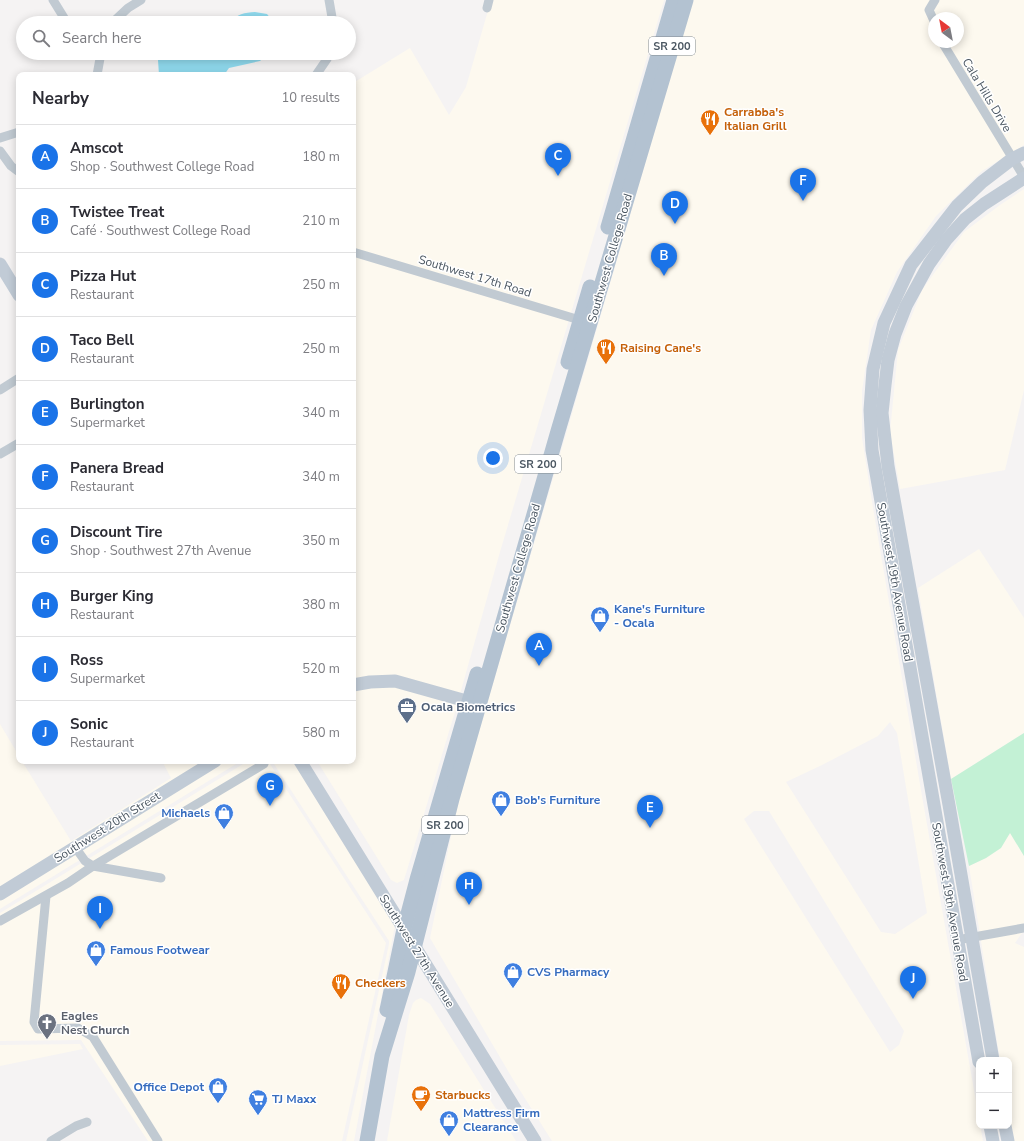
<!DOCTYPE html>
<html lang="en">
<head>
<meta charset="utf-8">
<style>
  :root { --surface:#fff; --page:#f7f7f7; --text:#2b2b33; --muted:#7c7c81; --line:#e1e1e2; --accent:#1a73e8 }
  body { margin:0; font-family:"Nunito Sans",sans-serif; background:var(--page); color:var(--text) }
  .controls { position:absolute; right:12px; bottom:12px; display:grid; overflow:hidden; border-radius:8px; box-shadow:0 2px 10px #0003 }
  .controls button { width:36px; height:36px; display:grid; place-items:center; padding:0; border:0; border-bottom:1px solid var(--line); background:var(--surface); color:var(--text); font:20px sans-serif }
  .compass { position:absolute; left:928px; top:12px; width:36px; height:36px; border-radius:50%; background:var(--surface); box-shadow:0 2px 10px #0003; rotate:328deg }
  .you { position:absolute; left:493px; top:458px; width:14px; height:14px; margin:-10px; border:3px solid #fff; border-radius:50%; background:#1a73e8; box-shadow:0 0 0 6px #1a73e833 }
  .badge { display:grid; place-items:center; width:26px; height:26px; border-radius:50%; background:var(--accent); color:#fff; font-size:13px; font-weight:700 }
  .pin { position:absolute; translate:-50% -33px; filter:drop-shadow(0 1px 2px #0008) }
  .pin::after { content:''; position:absolute; top:21px; width:14px; height:12px; background:inherit; clip-path:polygon(0 0,100% 0,50% 100%) }
  .list { margin:0; padding:0; list-style:none }
  h2 { display:flex; justify-content:space-between; align-items:center; height:52px; margin:0; padding:0 16px; font-size:17px }
  h2 small { font-size:13px; font-weight:400; color:var(--muted) }
  .list li { display:grid; grid-template-columns:26px 1fr auto; gap:12px; align-items:center; box-sizing:border-box; height:64px; padding:0 16px; border-top:1px solid var(--line) }
  .list b { display:block; font-size:15px; white-space:nowrap }
  .list p { margin:0; font-size:13px; white-space:nowrap; color:var(--muted) }
  .list em { font-size:13px; font-style:normal; color:var(--muted) }
  .icon { flex:none; width:22px; height:22px; fill:none; stroke:currentColor; stroke-width:2; stroke-linecap:round; stroke-linejoin:round }
  .map { position:relative; flex:none; width:1024px; height:1141px; overflow:hidden }
  .search { position:absolute; background:var(--surface); box-shadow:0 2px 10px #0003; left:16px; top:16px; width:340px; height:44px; display:flex; align-items:center; gap:10px; box-sizing:border-box; padding:0 14px; border-radius:22px; color:var(--muted); font-size:15px }
  .panel { position:absolute; background:var(--surface); box-shadow:0 2px 10px #0003; left:16px; top:72px; width:340px; height:692px; border-radius:8px }
  .map>svg:first-child { display:block }
</style>
</head>
<body>
<div class="map">
<svg width="1024" height="1141" viewBox="0 0 1024 1141">
  <rect width="100%" height="100%" fill="#f5f3f3"/>
  <g fill="#fdf9ef" fill-rule="evenodd">
    <polygon points="491,0 664,0 500,552 460,694 353,681 353,83 410,48 449,115 466,87"/>
    <path d="M 693,0 L 1024,0 L 1024,145 L 982,171 L 936,216 L 897,272 L 871,330 L 862,391 L 862,438 L 873,508 L 922,796 L 983,1141 L 552,1141 L 514,1081 L 430,938 L 458,803 ZM 934,18 L 958,18 L 958,42 L 934,42 ZM 890,722 L 897,733 L 927,913 L 895,934 L 881,932 L 786,782 L 822,765 L 878,736 ZM 754,811 L 769,811 L 904,1031 L 899,1045 L 890,1052 L 744,819 Z"/>
    <polygon points="1024,189 1024,390 1005,470 900,489 890,432 898,350 922,290 964,232 1000,205"/>
    <polygon points="979,549 1024,618 1024,733 951,779 918,588"/>
    <polygon points="395,686 458,702 404,880 397,883 391,880 317,761 353,761 353,690"/>
    <polygon points="0,724 19,756 19,761 22,761 71,841 171,778 162,761 206,761 0,889"/>
    <polygon points="224,761 241,761 0,909 0,899"/>
    <polygon points="248,761 268,761 386,943 342,1141 148,1141 81,1040 0,1041 0,913"/>
    <polygon points="272,761 295,761 395,925 354,1141 346,1141 389,944 389,941"/>
    <polygon points="1011,833 1024,856 1024,930 1015,943 1024,947 1024,1141 1014,1141 1009,1113 1009,1060 1000,1060 969,866 986,858"/>
    <polygon points="421,998 430,1004 516,1141 387,1141 409,1015 413,1003 416,1000"/>
    <polygon points="80,1044 83,1049 0,1066 0,1045"/>
  </g>
  <polygon fill="#c3f1d5" points="1024,733 1024,856 1010,833 1001,848 986,858 969,866 951,779"/>
  <g fill="#90daee">
    <path d="M 255,12 L 267,14 L 272,20 L 272,23 L 232,23 C 236,13 245,13 255,12 Z"/>
    <polygon points="165,53 267,53 267,54 260,61 229,68 224,75 159,75 158,60 161,54"/>
  </g>
  <g fill="none" stroke-linecap="round" stroke-linejoin="round">
    <g stroke="#c1cad2" stroke-width="9">
      <polyline points="53,0 66,21"/>
      <polyline points="329,0 333,23"/>
      <polyline points="487,8 489,0"/>
      <polyline points="934,21 929,10 935,0"/>
      <polyline points="112,23 128,8 141,0"/>
      <polyline points="942,42 1024,177"/>
      <polyline points="97,75 101,53"/>
      <polyline points="316,75 327,59 328,53"/>
      <polyline points="0,138 19,132"/>
      <polyline points="0,151 11,166 19,172"/>
      <polyline points="353,252 583,321"/>
      <polyline points="0,390 19,378"/>
      <polyline points="0,454 19,443"/>
      <polyline points="75,847 85,861 93,866 161,878"/>
      <polyline points="46,896 34,1022 38,1029 78,1028 93,1037 158,1141"/>
      <polyline points="0,921 68,883 93,866 264,764"/>
      <polyline points="957,940 1024,928"/>
      <polyline points="51,1141 76,1126 87,1122"/>
    </g>
    <g stroke="#c1cbd6" stroke-width="13">
      <polyline points="0,264 19,295"/>
      <polyline points="353,685 370,682 395,681 477,704"/>
      <polyline points="300,761 535,1141"/>
      <polyline points="0,894 215,761"/>
      <polyline points="993,1060 949,805 888,466 882,413 885,385 888,360 895,334 906,306 929,264 946,240 965,219 984,204 1024,178"/>
      <polyline points="979,1062 872,450 870,410 873,369 884,323 911,265 957,206 982,182 1012,159 1024,153"/>
      <polyline points="990,1126 993,1141"/>
      <polyline points="1005,1126 1008,1141"/>
    </g>
    <g stroke="#b3c2d1" stroke-width="15">
      <polyline points="608,227 674,0"/>
      <polyline points="568,362 590,287"/>
      <polyline points="387,1010 404,929 418,876 477,674"/>
      <polyline points="367,1141 382,1056 408,972 452,799 558,431 686,0"/>
    </g>
  </g>
  <defs>
    <symbol id="restaurant-pin" viewBox="-11 -11 22 30"><path d="M0 17L-7.5 6A9.5 9.5 0 1 1 7.5 6Z" fill="#e8710a" stroke="#fff"/><path d="M-5-6h1v4h1v-4h1v4h1v-4h1v5L-1.5 .5V6h-2V.5L-5-1ZM5-6V6H3V1.5H1.5Q1.5-4 5-6Z" fill="#fff"/></symbol>
    <symbol id="shop-pin" viewBox="-11 -11 22 30"><path d="M0 17L-7.5 6A9.5 9.5 0 1 1 7.5 6Z" fill="#3f7fe0" stroke="#fff"/><path d="M-5-2.5h2.3a2.7 3.5 0 0 1 5.4 0H5L5.5 6h-11ZM-1.5-2.5h3a1.5 2.3 0 0 0-3 0Z" fill="#fff"/></symbol>
    <symbol id="office-pin" viewBox="-11 -11 22 30"><path d="M0 17L-7.5 6A9.5 9.5 0 1 1 7.5 6Z" fill="#5c6f8a" stroke="#fff"/><path d="M-6-3h4V-5.5h4V-3h4V5H-6ZM-1-4.5V-3h2v-1.5ZM-6 0V1H6V0Z" fill="#fff"/></symbol>
    <symbol id="church-pin" viewBox="-11 -11 22 30"><path d="M0 17L-7.5 6A9.5 9.5 0 1 1 7.5 6Z" fill="#6b7280" stroke="#fff"/><path d="M-1.2-6h2.4v3.5h3.3v2.4h-3.3V6h-2.4V-.1h-3.3v-2.4h3.3Z" fill="#fff"/></symbol>
    <symbol id="cafe-pin" viewBox="-11 -11 22 30"><path d="M0 17L-7.5 6A9.5 9.5 0 1 1 7.5 6Z" fill="#e8710a" stroke="#fff"/><path d="M-5.5-4.5H6V0H3Q3 3.5 0 3.5H-2.5Q-5.5 3.5-5.5 0ZM3-3.2v2h1.7v-2ZM-6 4.5H4V6H-6Z" fill="#fff"/></symbol>
    <symbol id="supermarket-pin" viewBox="-11 -11 22 30"><path d="M0 17L-7.5 6A9.5 9.5 0 1 1 7.5 6Z" fill="#3f7fe0" stroke="#fff"/><path d="M-6-5.5h2.5l.6 2H6L4.5 2H-2.5L-4.4-4H-6ZM-1.5 3.2a1.3 1.3 0 1 0 .1 0ZM3 3.2a1.3 1.3 0 1 0 .1 0Z" fill="#fff"/></symbol>
  </defs>
  <g fill-rule="evenodd">
    <use href="#restaurant-pin" x="699" y="108" width="22" height="30"/>
    <use href="#restaurant-pin" x="595" y="337" width="22" height="30"/>
    <use href="#shop-pin" x="589" y="605" width="22" height="30"/>
    <use href="#office-pin" x="396" y="696" width="22" height="30"/>
    <use href="#shop-pin" x="490" y="789" width="22" height="30"/>
    <use href="#shop-pin" x="213" y="802" width="22" height="30"/>
    <use href="#shop-pin" x="85" y="939" width="22" height="30"/>
    <use href="#shop-pin" x="502" y="961" width="22" height="30"/>
    <use href="#restaurant-pin" x="330" y="972" width="22" height="30"/>
    <use href="#church-pin" x="36" y="1012" width="22" height="30"/>
    <use href="#shop-pin" x="207" y="1076" width="22" height="30"/>
    <use href="#cafe-pin" x="410" y="1084" width="22" height="30"/>
    <use href="#supermarket-pin" x="247" y="1088" width="22" height="30"/>
    <use href="#shop-pin" x="438" y="1109" width="22" height="30"/>
  </g>
  <g text-anchor="middle" stroke-width="3" stroke-linejoin="round" paint-order="stroke">
    <g fill="#fff" stroke="#808990" stroke-width="1">
      <rect x="649" y="37" width="46" height="18" rx="3"/>
      <rect x="515" y="455" width="46" height="18" rx="3"/>
      <rect x="422" y="816" width="46" height="18" rx="3"/>
    </g>
    <g font-size="11" font-weight="bold" fill="#4a5661">
      <text x="672" y="50">SR 200</text>
      <text x="538" y="468">SR 200</text>
      <text x="445" y="829">SR 200</text>
    </g>
    <g font-size="12" fill="#4a5661" stroke="#fff">
      <text transform="translate(987 95) rotate(59)" y="4">Cala Hills Drive</text>
      <text transform="translate(610 258) rotate(-74)" y="4">Southwest College Road</text>
      <text transform="translate(475 276) rotate(17)" y="4">Southwest 17th Road</text>
      <text transform="translate(518 568) rotate(-74)" y="4">Southwest College Road</text>
      <text transform="translate(895 582) rotate(80)" y="4">Southwest 19th Avenue Road</text>
      <text transform="translate(107 827) rotate(-32)" y="4">Southwest 20th Street</text>
      <text transform="translate(950 902) rotate(80)" y="4">Southwest 19th Avenue Road</text>
      <text transform="translate(417 951) rotate(58)" y="4">Southwest 27th Avenue</text>
    </g>
    <g font-size="12" font-weight="bold" fill="#c56008" stroke="#fff" text-anchor="start">
      <text x="724" y="116">Carrabba's<tspan x="724" dy="14">Italian Grill</tspan></text>
      <text x="620" y="352">Raising Cane's</text>
      <text x="355" y="987">Checkers</text>
      <text x="435" y="1099">Starbucks</text>
    </g>
    <g font-size="12" font-weight="bold" fill="#366cbe" stroke="#fff" text-anchor="start">
      <text x="614" y="613">Kane's Furniture<tspan x="614" dy="14">- Ocala</tspan></text>
      <text x="515" y="804">Bob's Furniture</text>
      <text x="210" y="817" text-anchor="end">Michaels</text>
      <text x="110" y="954">Famous Footwear</text>
      <text x="527" y="976">CVS Pharmacy</text>
      <text x="204" y="1091" text-anchor="end">Office Depot</text>
      <text x="272" y="1103">TJ Maxx</text>
      <text x="463" y="1117">Mattress Firm<tspan x="463" dy="14">Clearance</tspan></text>
    </g>
    <g font-size="12" font-weight="bold" fill="#4e5e75" stroke="#fff" text-anchor="start">
      <text x="421" y="711">Ocala Biometrics</text>
    </g>
    <g font-size="12" font-weight="bold" fill="#5b616d" stroke="#fff" text-anchor="start">
      <text x="61" y="1020">Eagles<tspan x="61" dy="14">Nest Church</tspan></text>
    </g>
  </g>
</svg>
<div class="controls">
<button>+</button>
<button>−</button>
</div>
<svg class="compass" viewBox="-18 -18 36 36"><path d="M0-13l5 13h-10z" fill="#e53935"/><path d="M0 13l5-13h-10z" fill="#7c7c81"/></svg>
<div class="you"></div>
<div class="pin badge" style="left:539px;top:666px">A</div>
<div class="pin badge" style="left:664px;top:276px">B</div>
<div class="pin badge" style="left:558px;top:176px">C</div>
<div class="pin badge" style="left:675px;top:224px">D</div>
<div class="pin badge" style="left:650px;top:828px">E</div>
<div class="pin badge" style="left:803px;top:201px">F</div>
<div class="pin badge" style="left:270px;top:806px">G</div>
<div class="pin badge" style="left:469px;top:905px">H</div>
<div class="pin badge" style="left:100px;top:929px">I</div>
<div class="pin badge" style="left:913px;top:999px">J</div>
<div class="search"><svg class="icon" aria-label="search" viewBox="0 0 24 24"><circle cx="10" cy="10" r="6"/><path d="M15 15l6 6"/></svg>Search here</div>
<section class="panel">
<h2>Nearby<small>10 results</small></h2>
<ul class="list">
<li><span class="badge">A</span><div><b>Amscot</b><p>Shop · Southwest College Road</p></div><em>180 m</em></li>
<li><span class="badge">B</span><div><b>Twistee Treat</b><p>Café · Southwest College Road</p></div><em>210 m</em></li>
<li><span class="badge">C</span><div><b>Pizza Hut</b><p>Restaurant</p></div><em>250 m</em></li>
<li><span class="badge">D</span><div><b>Taco Bell</b><p>Restaurant</p></div><em>250 m</em></li>
<li><span class="badge">E</span><div><b>Burlington</b><p>Supermarket</p></div><em>340 m</em></li>
<li><span class="badge">F</span><div><b>Panera Bread</b><p>Restaurant</p></div><em>340 m</em></li>
<li><span class="badge">G</span><div><b>Discount Tire</b><p>Shop · Southwest 27th Avenue</p></div><em>350 m</em></li>
<li><span class="badge">H</span><div><b>Burger King</b><p>Restaurant</p></div><em>380 m</em></li>
<li><span class="badge">I</span><div><b>Ross</b><p>Supermarket</p></div><em>520 m</em></li>
<li><span class="badge">J</span><div><b>Sonic</b><p>Restaurant</p></div><em>580 m</em></li>
</ul>
</section>
</div>
</body>
</html>
